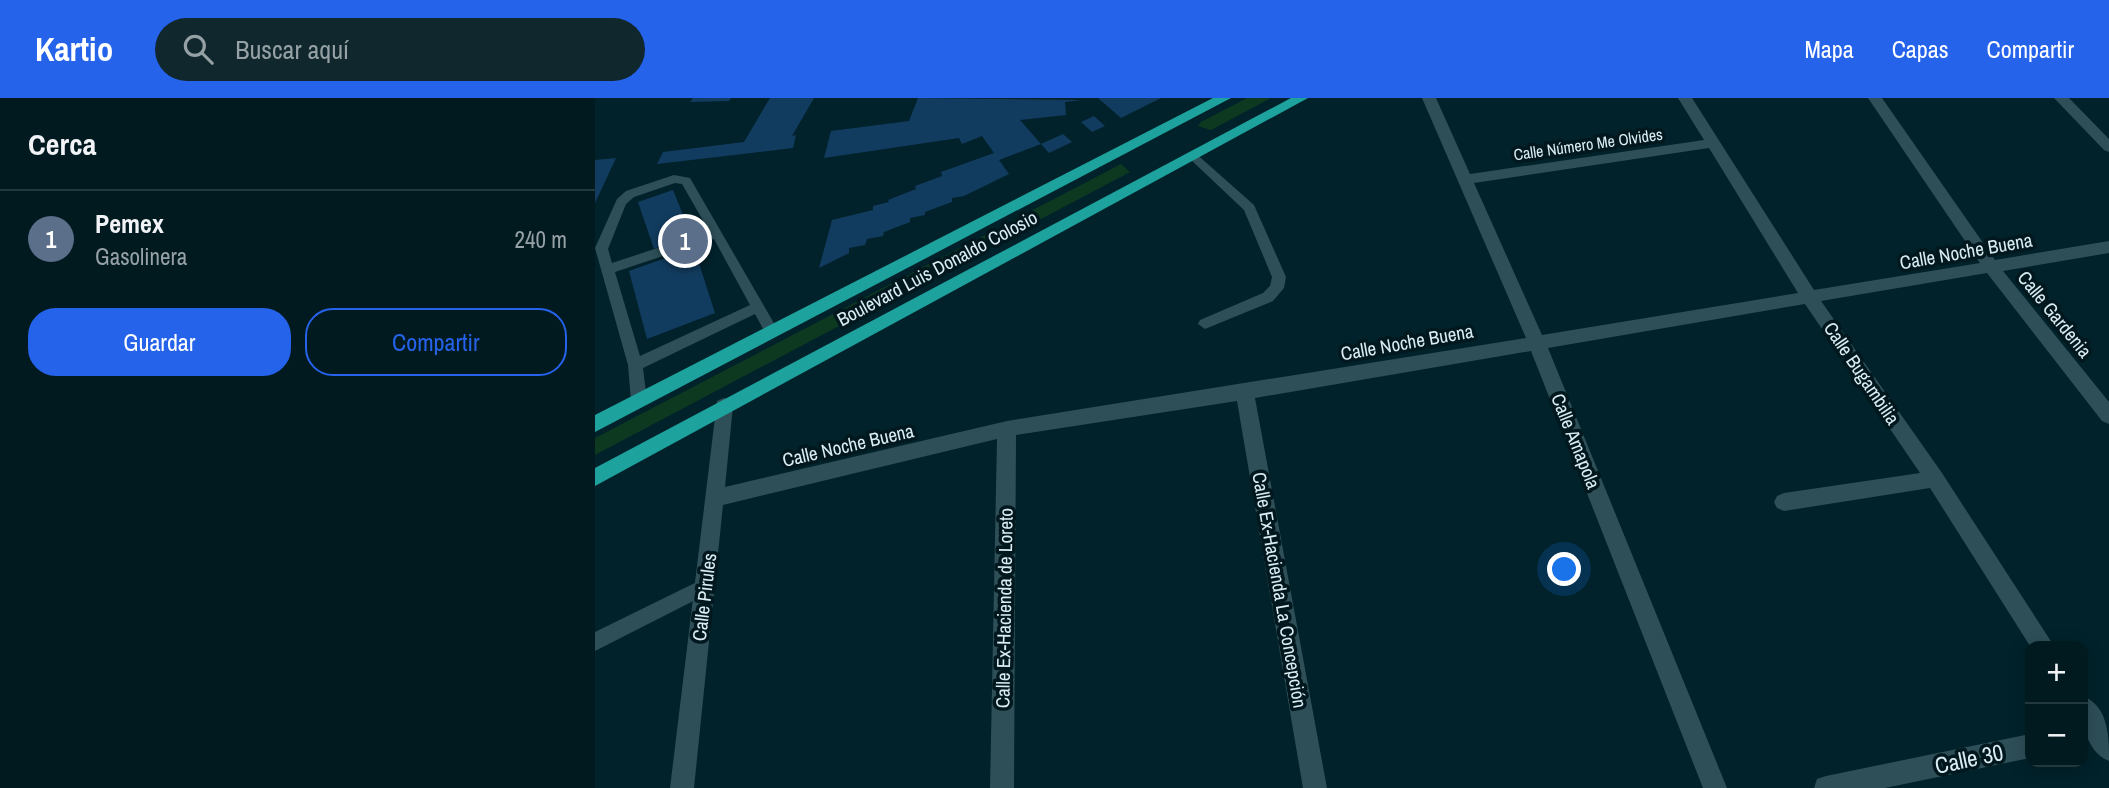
<!DOCTYPE html>
<html lang="es">
<head>
<meta charset="utf-8">
<style>
  :root { --surface:#011a20; --page:#0f272d; --text:#f1f3f6; --muted:#96a1a5; --line:#23383e; --accent:#2563eb }
  body { margin:0; font-family:"Archivo Narrow",sans-serif; background:var(--page); color:var(--text) }
  .controls { position:absolute; right:21px; bottom:21px; display:grid; overflow:hidden; border-radius:14px; box-shadow:0 4px 18px #0003 }
  .controls button { width:63px; height:63px; display:grid; place-items:center; padding:0; border:0; border-bottom:2px solid var(--line); background:var(--surface); color:var(--text); font:35px sans-serif }
  .you { position:absolute; left:970px; top:472px; width:24px; height:24px; margin:-18px; border:5px solid #fff; border-radius:50%; background:#1a73e8; box-shadow:0 0 0 10px #1a73e833 }
  .badge { display:grid; place-items:center; width:46px; height:46px; border-radius:50%; background:var(--accent); color:#fff; font-size:23px; font-weight:700 }
  .pin { position:absolute; translate:-50% -50%; border:4px solid #fff; box-shadow:0 2px 7px #0006 }
  .list { margin:0; padding:0; list-style:none }
  h2 { display:flex; justify-content:space-between; align-items:center; height:91px; margin:0; padding:0 28px; font-size:30px }
  h2 small { font-size:23px; font-weight:400; color:var(--muted) }
  .list li { display:grid; grid-template-columns:46px 1fr auto; gap:21px; align-items:center; box-sizing:border-box; height:98px; padding:0 28px; border-top:2px solid var(--line) }
  .list b { display:block; font-size:26px; white-space:nowrap }
  .list p { margin:0; font-size:23px; white-space:nowrap; color:var(--muted) }
  .list em { font-size:23px; font-style:normal; color:var(--muted) }
  .actions { display:flex; gap:14px; padding:21px 28px }
  .actions a { flex:1; padding:16px 0; border:2px solid var(--accent); border-radius:28px; text-align:center; font-size:24px; color:var(--accent) }
  .actions .main { background:var(--accent); color:#fff }
  .icon { flex:none; width:38px; height:38px; fill:none; stroke:currentColor; stroke-width:2; stroke-linecap:round; stroke-linejoin:round }
  .map { position:relative; flex:none; width:1514px; height:690px; overflow:hidden }
  header { display:flex; align-items:center; gap:42px; box-sizing:border-box; height:98px; padding:0 35px; background:var(--accent); color:#fff }
  header strong { font-size:33px }
  nav { display:flex; gap:38px; margin-inline-start:auto; font-size:24px }
  .search { width:490px; height:63px; background:var(--page); display:flex; align-items:center; gap:18px; box-sizing:border-box; padding:0 24px; border-radius:38px; color:var(--muted); font-size:26px }
  main { display:flex }
  aside { flex:1; background:var(--surface) }
  .map>svg:first-child { display:block }
</style>
</head>
<body>
<header>
<strong>Kartio</strong>
<div class="search"><svg class="icon" aria-label="search" viewBox="0 0 24 24"><circle cx="10" cy="10" r="6"/><path d="M15 15l6 6"/></svg>Buscar aquí</div>
<nav><a>Mapa</a><a>Capas</a><a>Compartir</a></nav>
</header>
<main>
<aside>
<h2>Cerca<small></small></h2>
<ul class="list">
<li><span class="badge" style="background:#5c6f8a">1</span><div><b>Pemex</b><p>Gasolinera</p></div><em>240 m</em></li>
</ul>
<div class="actions"><a class="main">Guardar</a><a>Compartir</a></div>
</aside>
<div class="map">
<svg width="1514" height="690" viewBox="0 0 1514 690">
  <rect width="100%" height="100%" fill="#01222b"/>
  <g fill="#0d3921">
    <polygon points="652,0 676,0 616,32 603,28 606,24"/>
    <polygon points="526,66 535,74 0,357 0,340"/>
  </g>
  <g fill="#123c5f">
    <polygon points="98,0 136,0 134,3 95,4"/>
    <polygon points="175,0 219,0 197,38 201,37 198,50 62,66 68,54 149,44"/>
    <polygon points="323,0 487,2 470,4 471,17 425,22 446,46 404,62 414,76 369,98 357,100 357,104 330,114 330,117 315,120 315,124 289,134 288,138 272,141 270,147 254,150 254,155 224,170 237,122 278,112 278,108 294,104 293,102 321,91 320,88 347,78 346,74 399,55 387,38 367,46 364,40 229,60 236,33 314,23"/>
    <polygon points="503,0 566,0 526,20"/>
    <polygon points="499,18 510,28 497,34 486,24"/>
    <polygon points="468,36 477,44 454,55 446,46"/>
    <polygon points="21,60 0,105 0,62"/>
    <polygon points="78,92 96,137 59,151 43,104"/>
    <polygon points="99,150 120,215 52,241 34,173"/>
  </g>
  <g fill="none" stroke-linecap="round" stroke-linejoin="round">
    <g fill="#2e4f58" fill-rule="evenodd">
      <polygon points="598,53 659,107 691,179 689,190 678,203 610,231 603,226 605,222 668,195 675,188 677,179 649,112 594,60 592,57"/>
      <path d="M 79,77 L 95,80 L 184,234 L 177,239 L 172,238 L 160,216 L 48,270 L 52,303 L 44,309 L 36,303 L 33,267 L 0,150 L 22,101 L 31,93 ZM 80,85 L 87,86 L 114,133 L 17,165 L 13,151 L 31,106 L 39,99 ZM 119,141 L 155,207 L 45,258 L 20,174 Z"/>
      <polygon points="110,480 116,482 119,488 116,494 0,553 0,534"/>
    </g>
    <g fill="#2e4f58" fill-rule="evenodd">
      <path d="M 827,0 L 841,0 L 875,76 L 1109,42 L 1083,0 L 1097,0 L 1219,192 L 1385,165 L 1273,0 L 1287,0 L 1400,162 L 1514,143 L 1514,155 L 1408,173 L 1514,304 L 1514,326 L 1507,323 L 1392,175 L 1226,203 L 1347,375 L 1459,548 L 1435,548 L 1335,390 L 1189,413 L 1182,410 L 1179,404 L 1182,398 L 1189,395 L 1325,375 L 1210,206 L 953,250 L 1132,690 L 1108,690 L 936,253 L 660,300 L 732,690 L 708,690 L 642,303 L 421,337 L 419,690 L 395,690 L 402,341 L 128,407 L 99,690 L 75,690 L 122,303 L 129,300 L 136,303 L 138,308 L 130,389 L 412,323 L 931,240 ZM 1114,50 L 1203,195 L 947,237 L 879,85 Z"/>
      <polygon points="1459,0 1474,0 1514,41 1514,54 1509,52"/>
      <path d="M 1488,598 C 1514,609 1514,639 1514,663 C 1489,653 1487,622 1488,598 Z"/>
      <polygon points="1435,636 1435,660 1290,690 1219,690 1222,681 1231,678"/>
    </g>
    <g fill="#1ea29d" fill-rule="evenodd">
      <polygon points="618,0 636,0 0,334 0,317"/>
      <polygon points="696,0 713,0 0,388 0,370"/>
    </g>
  </g>
  <g text-anchor="middle" stroke-width="7" stroke-linejoin="round" paint-order="stroke">
    <g font-size="16" fill="#dbedf3" stroke="#01181e">
      <text transform="translate(993 46) rotate(-8)" y="6">Calle Número Me Olvides</text>
    </g>
    <g font-size="19" fill="#dbedf3" stroke="#01181e">
      <text transform="translate(1371 153) rotate(-10)" y="7">Calle Noche Buena</text>
      <text transform="translate(342 170) rotate(-28)" y="7">Boulevard Luis Donaldo Colosio</text>
      <text transform="translate(1460 216) rotate(51)" y="7">Calle Gardenia</text>
      <text transform="translate(812 244) rotate(-10)" y="7">Calle Noche Buena</text>
      <text transform="translate(1267 275) rotate(56)" y="7">Calle Bugambilia</text>
      <text transform="translate(981 343) rotate(68)" y="7">Calle Amapola</text>
      <text transform="translate(253 347) rotate(-13)" y="7">Calle Noche Buena</text>
      <text transform="translate(685 492) rotate(80)" y="7">Calle Ex-Hacienda La Concepción</text>
      <text transform="translate(109 499) rotate(-83)" y="7">Calle Pirules</text>
      <text transform="translate(409 510) rotate(-89)" y="7">Calle Ex-Hacienda de Loreto</text>
    </g>
    <g font-size="23" fill="#dbedf3" stroke="#01181e">
      <text transform="translate(1374 661) rotate(-12)" y="8">Calle 30</text>
    </g>
  </g>
</svg>
<div class="controls">
<button>+</button>
<button>−</button>
</div>
<div class="you"></div>
<div class="pin badge" style="left:90px;top:143px;background:#5c6f8a">1</div>
</div>
</main>
</body>
</html>
